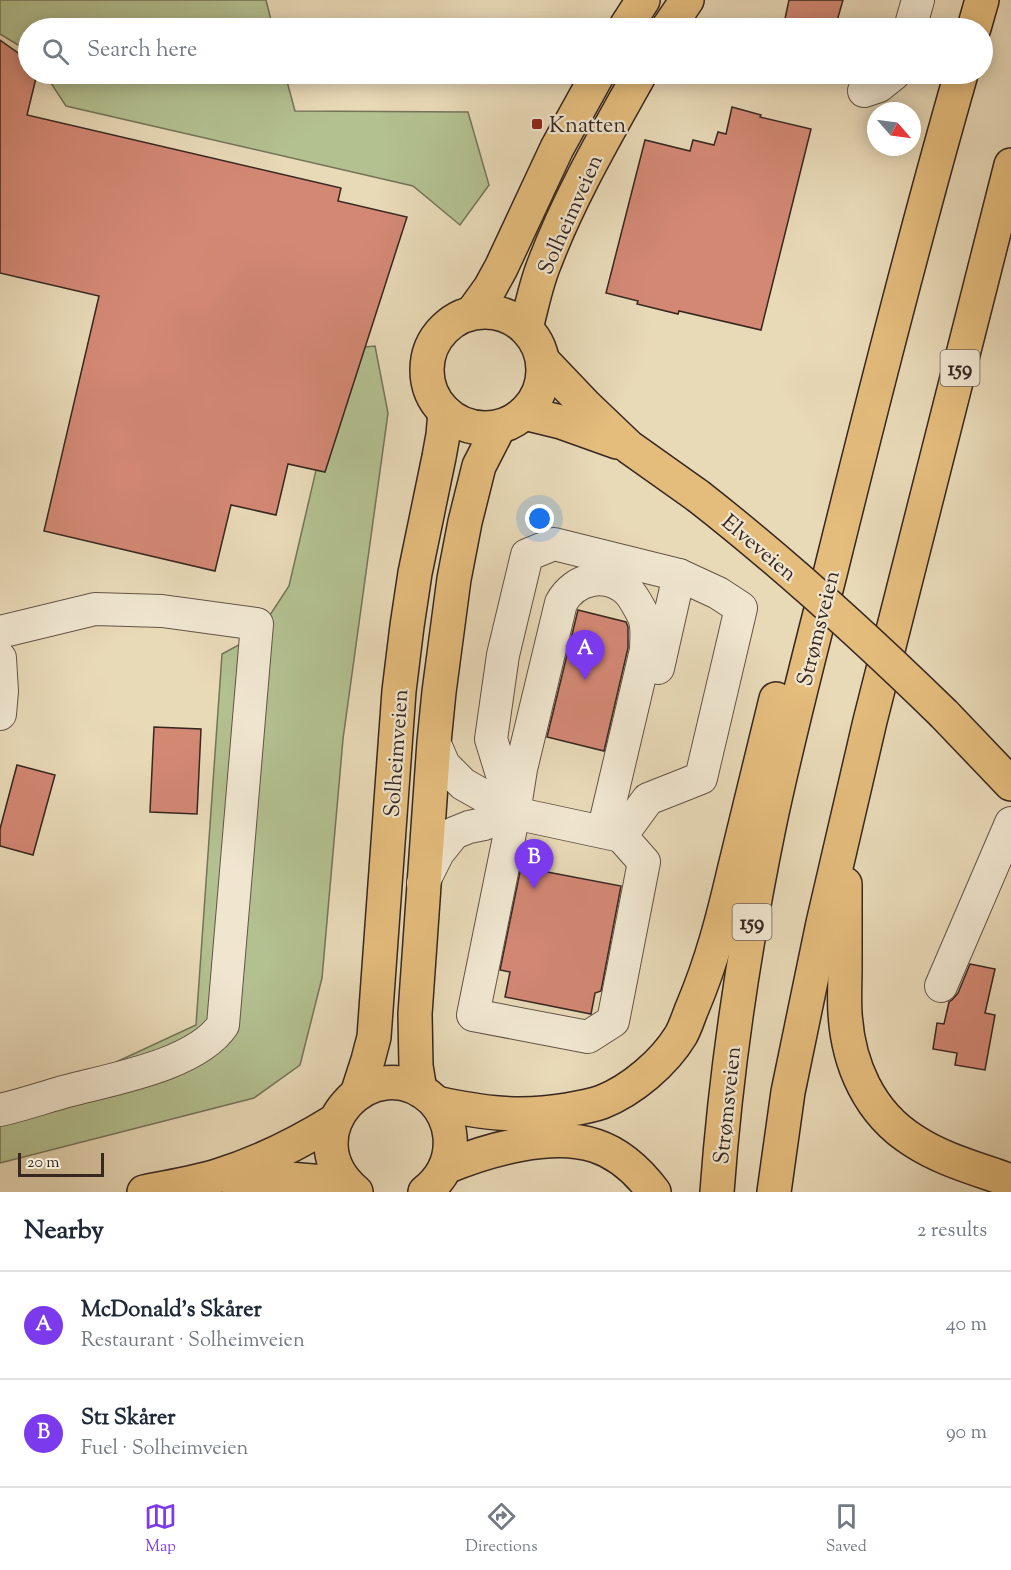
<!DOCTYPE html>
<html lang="en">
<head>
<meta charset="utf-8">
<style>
  :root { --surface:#fff; --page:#f2f2f3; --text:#1f2937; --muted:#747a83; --line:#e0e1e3; --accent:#7c3aed }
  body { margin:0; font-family:"Sorts Mill Goudy",serif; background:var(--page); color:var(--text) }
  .compass { position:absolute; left:867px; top:102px; width:54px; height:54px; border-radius:50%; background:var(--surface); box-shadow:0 3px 15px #0003; rotate:118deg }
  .scale { position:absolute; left:18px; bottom:15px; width:86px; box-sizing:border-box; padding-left:6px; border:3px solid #362721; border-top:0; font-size:16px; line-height:21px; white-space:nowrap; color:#362721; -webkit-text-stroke:4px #f0e6d0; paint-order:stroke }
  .you { position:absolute; left:540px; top:519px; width:21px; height:21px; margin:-15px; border:4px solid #fff; border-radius:50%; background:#1a73e8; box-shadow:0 0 0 9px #1a73e833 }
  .badge { display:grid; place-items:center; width:39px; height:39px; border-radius:50%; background:var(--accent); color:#fff; font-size:20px; font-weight:700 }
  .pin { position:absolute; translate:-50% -50px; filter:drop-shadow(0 2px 3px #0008) }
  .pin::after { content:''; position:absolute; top:32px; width:21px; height:18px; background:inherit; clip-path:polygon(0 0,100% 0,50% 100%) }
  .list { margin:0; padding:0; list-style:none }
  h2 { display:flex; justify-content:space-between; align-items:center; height:78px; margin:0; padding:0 24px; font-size:26px }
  h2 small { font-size:20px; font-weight:400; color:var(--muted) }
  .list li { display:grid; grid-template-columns:39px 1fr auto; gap:18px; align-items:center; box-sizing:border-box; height:108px; padding:0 24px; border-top:2px solid var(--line) }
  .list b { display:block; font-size:22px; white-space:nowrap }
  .list p { margin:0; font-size:20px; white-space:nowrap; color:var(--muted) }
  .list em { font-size:20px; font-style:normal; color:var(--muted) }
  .icon { flex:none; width:33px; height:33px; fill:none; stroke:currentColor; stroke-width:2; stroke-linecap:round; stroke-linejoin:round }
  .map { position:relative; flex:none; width:1011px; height:1192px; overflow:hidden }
  .search { position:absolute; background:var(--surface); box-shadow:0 3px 15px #0003; left:18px; right:18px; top:18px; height:66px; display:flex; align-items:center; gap:15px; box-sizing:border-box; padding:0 21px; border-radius:33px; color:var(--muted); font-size:22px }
  .sheet { height:294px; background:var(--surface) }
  nav { display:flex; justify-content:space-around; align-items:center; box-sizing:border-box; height:84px; border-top:2px solid var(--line); background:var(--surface); font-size:16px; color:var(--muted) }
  nav a { display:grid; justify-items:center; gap:3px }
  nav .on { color:var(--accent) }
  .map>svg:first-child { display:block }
</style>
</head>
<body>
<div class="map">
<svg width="1011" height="1192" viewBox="0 0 1011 1192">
  <rect width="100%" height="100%" fill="#e8d9b7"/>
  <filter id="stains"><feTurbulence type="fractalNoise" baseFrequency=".00333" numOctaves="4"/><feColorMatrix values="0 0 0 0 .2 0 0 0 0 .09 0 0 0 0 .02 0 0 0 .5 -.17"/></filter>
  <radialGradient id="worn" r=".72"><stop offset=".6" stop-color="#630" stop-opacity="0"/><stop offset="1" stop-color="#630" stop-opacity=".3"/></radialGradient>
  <g fill="#b3c090" stroke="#747458" stroke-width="1.5">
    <polygon points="0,0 266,0 273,28 28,28 28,51 0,34"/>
    <polygon points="45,74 285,74 295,111 468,112 489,185 460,225 413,186 66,106"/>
    <polygon points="375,346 388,413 343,739 322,978 300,1065 254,1098 0,1163 0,1102 30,1102 196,1025 222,654 257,635 289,586 338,376 355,348"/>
  </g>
  <g fill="#d38874" stroke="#362721" stroke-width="1.5">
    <polygon points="789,0 843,0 835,28 783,28"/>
    <polygon points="0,40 28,60 28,74 37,74 27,115 341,188 338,201 407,217 325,472 288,464 276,515 231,505 215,571 44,531 99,296 0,273"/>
    <polygon points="732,107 761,115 760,117 811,129 761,330 679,311 678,314 637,304 638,301 606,293 645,140 690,151 693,140 714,145 718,132 726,134"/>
    <polygon points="578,610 626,622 628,627 628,648 604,751 547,737"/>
    <polygon points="154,727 201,729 197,814 150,812"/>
    <polygon points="17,765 55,775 33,855 0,846 0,829"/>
    <polygon points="521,867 621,886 601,991 595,993 591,1014 505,997 510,972 500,970"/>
    <polygon points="970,964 995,969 985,1013 995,1015 985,1070 955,1065 957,1053 933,1049 937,1023 944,1024 949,1002 952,1000 958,993"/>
  </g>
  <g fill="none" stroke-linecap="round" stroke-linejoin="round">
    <defs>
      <g id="minor">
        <polyline points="910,28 918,0"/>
        <polyline points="864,91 879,86 894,74"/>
        <path d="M 0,632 L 95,609 L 162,611 L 257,624 L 223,1025 C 196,1065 112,1079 67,1091 C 45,1097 23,1105 0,1110"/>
        <polyline points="0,658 2,691 0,714"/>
        <path d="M 434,742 L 444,765 L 463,784 L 514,813 L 621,836 L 644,862 L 613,1021 L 588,1037 L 473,1015 L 514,813 L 521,769 L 561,603 C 575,577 608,571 629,592 C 635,599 640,609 644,617 C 648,627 646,640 646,650 L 603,832"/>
        <polyline points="512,807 491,739 503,655 527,555 554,544 679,575 658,668"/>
        <polyline points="621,836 648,799 701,778 741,608 718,593 679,575"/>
        <polyline points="423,883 438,853 454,833 469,827 484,824 514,813"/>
        <polyline points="941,986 1011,823"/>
      </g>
      <g id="major">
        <polyline points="625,28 643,0"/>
        <polyline points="668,28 687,0"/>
        <circle cx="485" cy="370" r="58"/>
        <polyline points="472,313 490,288 501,268 557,148 598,74"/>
        <path d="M 526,328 C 532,306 536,283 545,262 C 570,196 606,135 640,74"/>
        <polyline points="543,361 585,405 629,447 698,496"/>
        <polyline points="524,413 561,422 617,442"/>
        <polyline points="944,714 1011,784"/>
        <polyline points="420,1090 416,1066 415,1014 434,742 439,692 454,579 465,522 479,466 499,427"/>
        <polyline points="357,1094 368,1060 374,1037 399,691 407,626 415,573 439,457 443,435 445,412"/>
        <polyline points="230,1177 289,1179 347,1184"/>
        <path d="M 144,1192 C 168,1187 194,1183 217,1176 C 259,1163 299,1143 336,1120"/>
        <path d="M 356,1192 C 288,1135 374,1044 433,1100 C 442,1109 449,1123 450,1137 C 452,1159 443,1178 425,1192"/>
      </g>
      <g id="highway">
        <polyline points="974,28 982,0"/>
        <path d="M 845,884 C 845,912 845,939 845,967 C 845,982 844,998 845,1013 C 848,1064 869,1113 914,1141 C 943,1160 978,1169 1011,1181"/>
        <path d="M 436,1103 C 483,1113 519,1118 567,1110 C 579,1108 591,1106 602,1102 C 632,1090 664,1063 681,1035 C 686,1026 689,1015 693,1006 C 712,961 723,918 734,871 C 748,814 762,756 776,699"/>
        <path d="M 446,1167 C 487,1150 552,1131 596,1146 C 620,1154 639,1172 654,1192"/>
        <path d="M 717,1192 C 726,1068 745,943 770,822 C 788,737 810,653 831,570 C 872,404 914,238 961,74"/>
        <polyline points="774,1192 788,1092 823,923 870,721 1011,165"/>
      </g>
    </defs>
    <use href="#minor" stroke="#625446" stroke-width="34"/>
    <use href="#major" stroke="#362721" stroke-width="36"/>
    <use href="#highway" stroke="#362721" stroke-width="36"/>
    <use href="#minor" stroke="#f0e6d0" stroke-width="32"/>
    <use href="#major" stroke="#e4bc7c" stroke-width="33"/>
    <use href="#highway" stroke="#e4bc7c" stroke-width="33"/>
    <defs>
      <path id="major-bridge" d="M 698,496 C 785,564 866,638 944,714"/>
    </defs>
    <use href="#major-bridge" stroke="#362721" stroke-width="36" stroke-linecap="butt"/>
    <use href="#major-bridge" stroke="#e4bc7c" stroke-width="33"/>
  </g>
  <rect fill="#8f2418" stroke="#f0e6d0" stroke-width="2" x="531" y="118" width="12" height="12" rx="3"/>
  <g text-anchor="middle" stroke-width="4.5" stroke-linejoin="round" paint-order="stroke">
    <g fill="#f0e6d0" stroke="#6e6056" stroke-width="1.5">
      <rect x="940.5" y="350" width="39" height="36" rx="4.5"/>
      <rect x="732.5" y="904" width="39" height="36" rx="4.5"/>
    </g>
    <g font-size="21" font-weight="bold" fill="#362721">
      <text x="960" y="375">159</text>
      <text x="752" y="929">159</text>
    </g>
    <g font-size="22" fill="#362721" stroke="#f0e6d0" text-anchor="start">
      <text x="549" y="132">Knatten</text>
    </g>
    <g font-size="22" fill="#362721" stroke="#f0e6d0">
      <text transform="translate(569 214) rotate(-66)" y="8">Solheimveien</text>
      <text transform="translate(760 547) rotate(40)" y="8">Elveveien</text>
      <text transform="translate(817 628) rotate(-76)" y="8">Strømsveien</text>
      <text transform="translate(395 753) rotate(-86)" y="8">Solheimveien</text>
      <text transform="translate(726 1105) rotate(-84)" y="8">Strømsveien</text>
    </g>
  </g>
  <rect width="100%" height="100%" filter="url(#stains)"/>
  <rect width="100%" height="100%" fill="url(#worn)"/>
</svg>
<svg class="compass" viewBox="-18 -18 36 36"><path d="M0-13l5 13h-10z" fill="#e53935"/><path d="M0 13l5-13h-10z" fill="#747a83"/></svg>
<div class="scale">20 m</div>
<div class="you"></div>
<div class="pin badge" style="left:585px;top:680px">A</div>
<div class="pin badge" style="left:534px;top:889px">B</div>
<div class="search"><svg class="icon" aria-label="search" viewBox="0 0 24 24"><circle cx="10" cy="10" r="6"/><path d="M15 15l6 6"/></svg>Search here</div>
</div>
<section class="sheet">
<h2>Nearby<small>2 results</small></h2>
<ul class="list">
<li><span class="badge">A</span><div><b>McDonald's Skårer</b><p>Restaurant · Solheimveien</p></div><em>40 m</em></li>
<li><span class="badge">B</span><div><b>St1 Skårer</b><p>Fuel · Solheimveien</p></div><em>90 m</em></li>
</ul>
</section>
<nav>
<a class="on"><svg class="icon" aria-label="map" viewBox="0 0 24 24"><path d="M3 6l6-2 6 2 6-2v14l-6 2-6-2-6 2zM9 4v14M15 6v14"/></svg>Map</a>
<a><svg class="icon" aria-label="directions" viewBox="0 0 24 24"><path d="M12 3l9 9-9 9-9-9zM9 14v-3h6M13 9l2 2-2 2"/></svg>Directions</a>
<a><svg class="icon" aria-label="saved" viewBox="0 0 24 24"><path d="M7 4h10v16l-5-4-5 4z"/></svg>Saved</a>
</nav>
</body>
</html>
